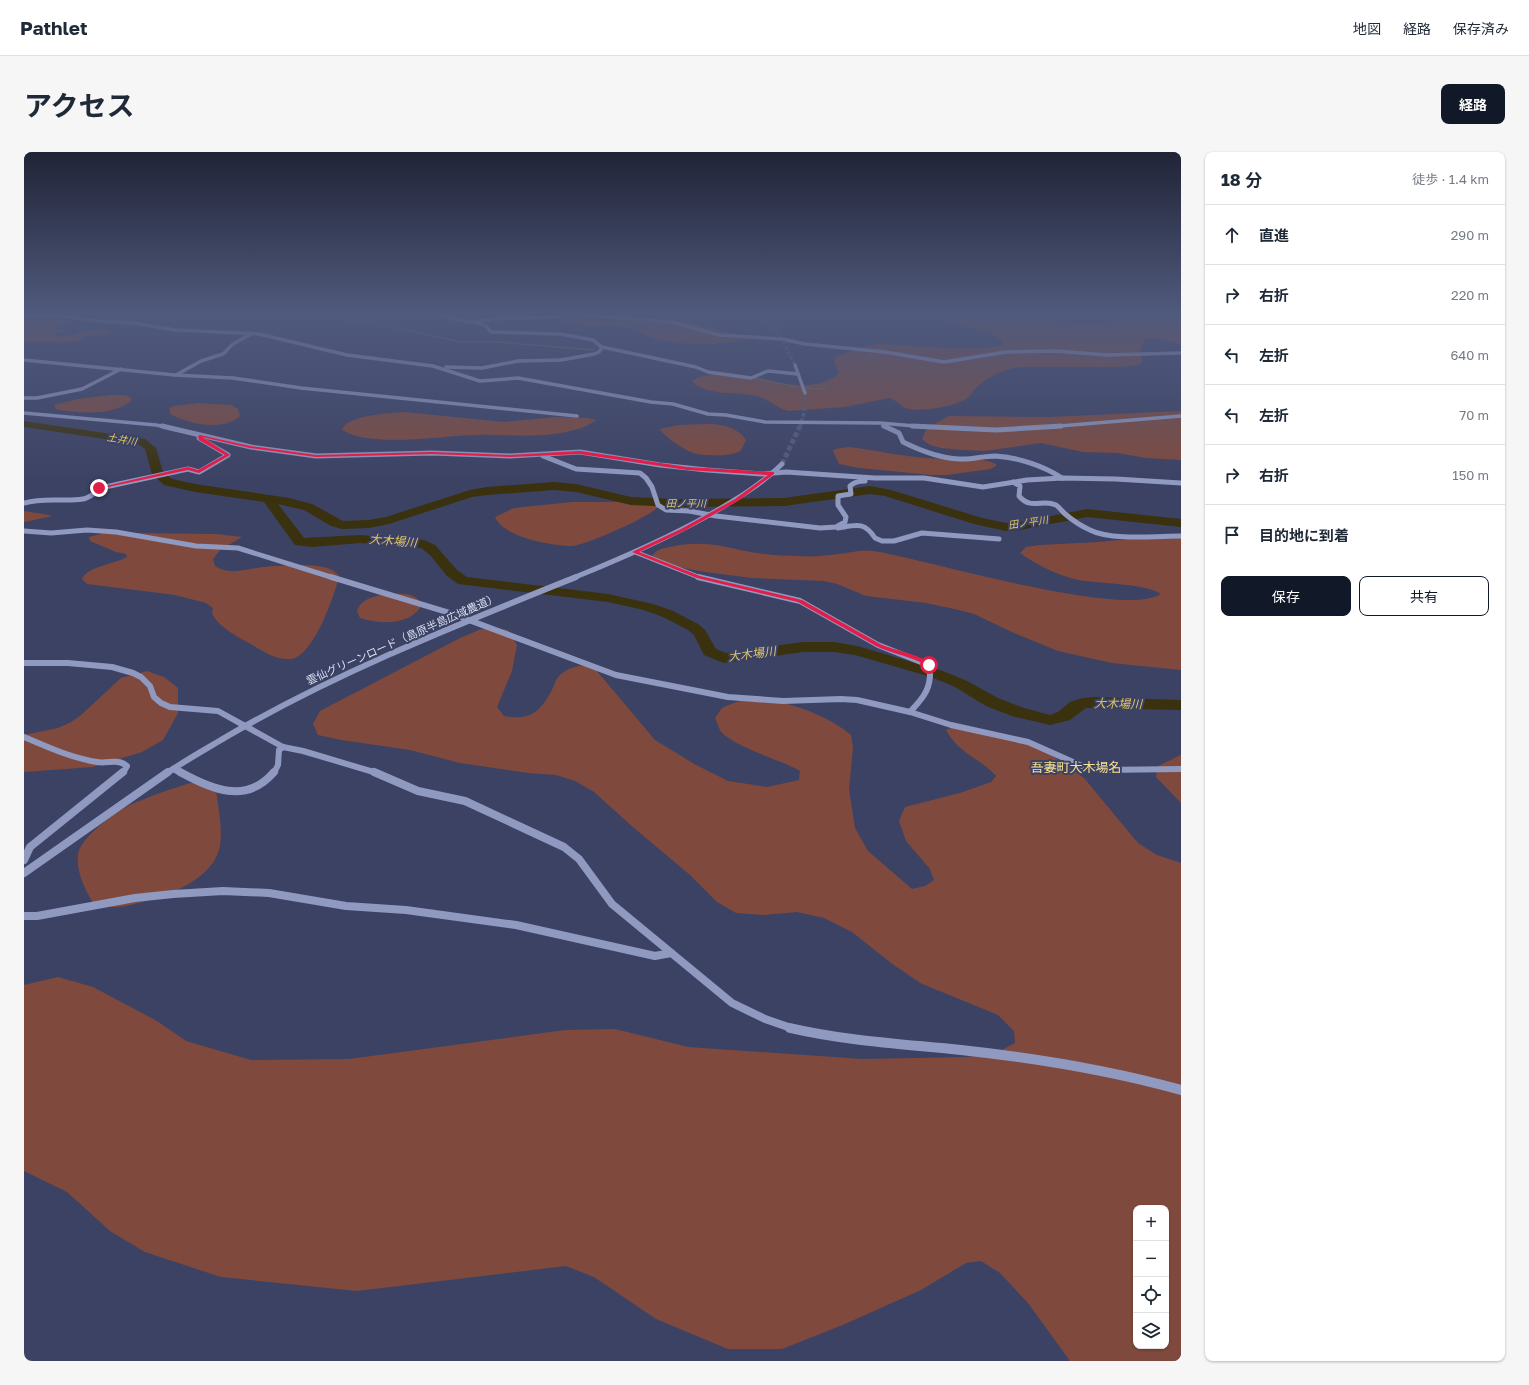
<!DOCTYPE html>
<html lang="ja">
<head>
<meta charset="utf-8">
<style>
  :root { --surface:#fff; --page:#f6f6f7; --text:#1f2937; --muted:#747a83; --line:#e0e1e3; --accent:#111827 }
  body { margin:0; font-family:"Golos Text","Noto Sans JP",sans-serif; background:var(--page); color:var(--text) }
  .controls { position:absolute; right:12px; bottom:12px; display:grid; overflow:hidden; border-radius:8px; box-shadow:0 1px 3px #0004 }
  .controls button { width:36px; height:36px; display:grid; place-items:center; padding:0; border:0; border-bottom:1px solid var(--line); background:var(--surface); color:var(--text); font:20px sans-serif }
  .stop { position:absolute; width:12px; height:12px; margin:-9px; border:3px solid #e11d48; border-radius:50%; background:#fff }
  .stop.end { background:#e11d48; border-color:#fff; box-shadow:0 1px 4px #0008 }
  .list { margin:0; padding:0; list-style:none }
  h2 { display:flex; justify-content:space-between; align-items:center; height:52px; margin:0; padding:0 16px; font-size:17px }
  h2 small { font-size:13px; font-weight:400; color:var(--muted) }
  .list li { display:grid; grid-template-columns:26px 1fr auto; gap:12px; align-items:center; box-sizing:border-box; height:60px; padding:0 16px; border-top:1px solid var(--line) }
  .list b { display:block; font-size:15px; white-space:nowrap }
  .list em { font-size:13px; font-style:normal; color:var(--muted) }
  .actions { display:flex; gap:8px; padding:12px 16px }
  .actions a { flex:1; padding:9px 0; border:1px solid var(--accent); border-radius:8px; text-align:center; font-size:14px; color:var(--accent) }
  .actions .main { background:var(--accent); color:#fff }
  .icon { flex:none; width:22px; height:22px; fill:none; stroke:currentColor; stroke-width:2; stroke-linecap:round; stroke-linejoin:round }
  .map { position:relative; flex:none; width:1157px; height:1209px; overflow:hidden; border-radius:8px }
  header { display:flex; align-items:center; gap:24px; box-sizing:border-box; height:56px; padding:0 20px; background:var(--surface); border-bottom:1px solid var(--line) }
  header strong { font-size:19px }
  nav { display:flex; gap:22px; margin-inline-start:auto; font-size:14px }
  .intro { display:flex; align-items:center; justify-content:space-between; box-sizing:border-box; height:96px; padding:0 24px }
  h1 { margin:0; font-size:28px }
  .button { padding:10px 18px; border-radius:8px; background:var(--accent); color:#fff; font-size:14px; font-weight:700 }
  main { display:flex; gap:24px; padding:0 24px }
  aside { flex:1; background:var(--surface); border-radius:8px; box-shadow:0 1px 3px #0004 }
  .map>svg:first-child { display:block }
</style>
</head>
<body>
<header>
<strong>Pathlet</strong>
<nav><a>地図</a><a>経路</a><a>保存済み</a></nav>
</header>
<div class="intro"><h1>アクセス</h1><a class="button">経路</a></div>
<main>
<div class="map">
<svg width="1157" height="1209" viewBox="0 0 1157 1209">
  <rect width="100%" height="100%" fill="#3c4264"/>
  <g fill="#7f4a3d" fill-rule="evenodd">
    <path d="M 1083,160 L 1157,160 L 1157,192 L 1128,186 L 1120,188 L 1116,200 L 1118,209 L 1115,213 C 1085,217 1054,214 1023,215 C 1012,215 1000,214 990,216 C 976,219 962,226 952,236 C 948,240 947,244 942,247 C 932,254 897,260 885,257 C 877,256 874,248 865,246 L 821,255 L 764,259 C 753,256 746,248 736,245 C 717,239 681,245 668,229 C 707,204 773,254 815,222 L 810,208 L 813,204 L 847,193 L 858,192 L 926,196 L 963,196 L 978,193 L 979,191 C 970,174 930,176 914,166 L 918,165 L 1065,172 L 1101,170 L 1111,167 Z"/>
    <path d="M 538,162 L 586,169 L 637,164 L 656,167 L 705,181 L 727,184 L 727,186 C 700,194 657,194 630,186 C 619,183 612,176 601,175 C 582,172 544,178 529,165 L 533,163 Z"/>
    <path d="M 26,166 L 46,168 L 39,173 L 29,176 L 41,179 L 32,182 L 33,184 L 49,183 L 69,177 L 90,178 L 82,180 L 85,182 L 57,185 L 60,187 C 42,193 19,189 0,190 L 0,168 Z"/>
    <path d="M 86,243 L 102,243 L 107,246 L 107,249 C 87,264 59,261 36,258 L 32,257 L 30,253 L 54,247 Z"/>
    <path d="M 175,251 L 207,253 L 214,257 L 216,264 C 198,280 165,272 146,262 L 146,256 L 149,254 Z"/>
    <polygon points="1157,259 1157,308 1122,306 1094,301 1059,300 1017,291 961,299 939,298 917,296 906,293 898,287 903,276 925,264 1026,265"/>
    <path d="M 380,260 L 480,270 L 533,265 L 564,266 L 572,268 C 565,273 559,276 550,278 C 518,287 483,282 450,283 C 415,284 347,296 318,278 C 322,263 366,261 380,260 Z"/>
    <path d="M 682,272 C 697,272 712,274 722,288 C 720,291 719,296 716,299 C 707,305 679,304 669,301 C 661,298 639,284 636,277 L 655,273 Z"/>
    <path d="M 825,295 C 851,298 876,304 902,306 C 925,308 951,303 972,312 L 972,314 L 966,317 L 924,323 L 907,323 L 835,316 L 815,312 L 809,299 L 811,297 Z"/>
    <path d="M 548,350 L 605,350 L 636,353 C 629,364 562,393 548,394 C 527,394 479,385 471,365 L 490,356 Z"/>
    <polygon points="0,359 25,363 28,364 0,370"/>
    <path d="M 107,381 L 192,382 L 218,385 L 196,398 L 189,407 L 191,414 C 206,424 223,417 239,415 C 257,414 292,410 308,418 C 310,419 313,422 315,424 C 311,443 289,505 267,507 C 250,508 239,499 225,491 C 212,484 193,474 188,461 L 189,456 L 182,451 L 151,443 L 63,432 L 58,427 C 64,414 91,412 103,405 L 102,402 L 92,400 L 66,389 L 65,385 L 77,382 Z"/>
    <path d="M 1157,382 L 1157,518 L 1088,511 L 1034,499 L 990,481 L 950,462 L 935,458 L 902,451 L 842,444 L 813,432 L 800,429 L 728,426 L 681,420 L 638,412 L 628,404 C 632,398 638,396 646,395 C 678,387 700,395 732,401 C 746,403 760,404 774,404 C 787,405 801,404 814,402 C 826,401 837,397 849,399 C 902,407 1099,467 1137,442 C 1121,431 1075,432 1055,428 C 1034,424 1013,413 996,401 L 1002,395 L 1016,393 L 1075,390 Z"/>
    <path d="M 362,442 C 374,442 386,440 395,448 L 396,456 C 382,474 355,472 336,466 L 333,459 C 338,446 349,445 362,442 Z"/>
    <path d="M 465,476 L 484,478 L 493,493 L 488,519 L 473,555 L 480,564 C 506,569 516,560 528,538 C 530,533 532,527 535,524 C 541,518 555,512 563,514 C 566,515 569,517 572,518 L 631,588 L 672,613 L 704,629 L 743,635 L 775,628 L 776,619 C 758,608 706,594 696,578 C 694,574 693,570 691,566 C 693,563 696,559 698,556 C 701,554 706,553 710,551 C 743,539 801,561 827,583 L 829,596 L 825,637 L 831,676 L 844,699 L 888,737 L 901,734 L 910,728 L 906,717 L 882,689 L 875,669 L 881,655 L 936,641 L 967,630 L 972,624 C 955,605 936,603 922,578 L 932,574 L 960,578 L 1018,597 L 1060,626 L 1114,691 L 1133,703 L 1157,711 L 1157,1209 L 1046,1209 L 1004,1151 L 976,1121 L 957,1109 L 942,1111 L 897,1138 L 821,1172 L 758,1197 L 704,1197 L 632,1167 L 570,1125 L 542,1114 L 333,1139 L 197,1125 L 121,1100 L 86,1079 L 43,1040 L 0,1019 L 0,833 L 34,825 L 69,835 L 133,869 L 162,889 L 227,908 L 325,907 L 541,878 L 591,877 L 664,895 L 838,907 L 943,905 L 970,902 L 991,891 L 990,879 L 974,863 L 896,831 L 867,811 L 828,780 L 800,766 L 773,760 L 739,763 L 712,761 L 693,750 L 666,723 L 610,676 L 570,640 L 551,629 L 532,623 L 504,621 L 436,611 L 386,598 L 317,588 L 294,583 L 289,572 L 296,559 L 436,486 L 455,478 ZM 1112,1056 L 1142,1056 L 1142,1194 L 1112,1194 Z"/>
    <polygon points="123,519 140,525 154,536 154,561 139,588 118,600 69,615 0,620 0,583 34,576 47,570 56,564 97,526"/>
    <polygon points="1157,603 1157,651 1132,625 1134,614"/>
    <path d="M 166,631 L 185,632 L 192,637 C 194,655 200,682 195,698 C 185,732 133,748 101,754 C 92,756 80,754 71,754 C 62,739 52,721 54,703 C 55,686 93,659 108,652 C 127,644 146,637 166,631 Z"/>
  </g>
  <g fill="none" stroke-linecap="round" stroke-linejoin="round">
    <g stroke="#6a6553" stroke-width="1.5">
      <polyline points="270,160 354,172 437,190 473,190 570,198"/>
      <polyline points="618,202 630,205"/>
      <polyline points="731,226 773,235"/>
      <polyline points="783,236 802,237"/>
    </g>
    <polygon fill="#3a310e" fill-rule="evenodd" points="0,269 121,287 132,296 139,320 148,327 171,332 265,346 288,352 319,369 345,368 362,365 446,338 463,335 530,330 552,332 607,345 651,347 760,346 846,334 867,338 958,366 982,371 996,370 1063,357 1157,367 1157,375 1063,365 996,378 982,379 950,372 861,344 846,342 760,354 651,355 607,353 552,340 530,338 463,343 448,345 365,372 345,376 318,377 307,374 280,358 254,352 280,386 336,383 400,388 411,393 433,418 443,425 584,442 629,452 649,459 674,472 681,478 692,497 702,501 779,490 810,490 833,494 919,519 943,529 974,546 1000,556 1026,563 1034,560 1046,550 1059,546 1070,545 1157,548 1157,558 1062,556 1046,568 1026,573 988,564 962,554 931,535 907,525 831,503 810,500 779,500 700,511 680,503 670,483 664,478 639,465 620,458 584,450 434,432 423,424 406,403 397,396 336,391 288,395 271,393 240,350 171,340 140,333 128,322 121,297 114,292 0,275"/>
    <g stroke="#545a7a" stroke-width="3.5" stroke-dasharray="3.5 2" stroke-linecap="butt">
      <polyline points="735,160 753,178 771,213"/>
      <polyline points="776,275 780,261 781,241"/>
    </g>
    <polyline stroke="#545a7a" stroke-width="5" stroke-dasharray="5 2.5" stroke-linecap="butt" points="758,312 776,274"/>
    <g stroke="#9099c0" stroke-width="3.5">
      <polyline points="402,160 461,173 467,180 536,182 569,188 578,195 672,215 684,220 727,226 744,219 774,222"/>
      <polyline points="524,160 648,170 695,183 758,187 781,192 861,200 920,210 982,200 1033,199 1082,203 1157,201"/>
      <polyline points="0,164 38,164 74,169 111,171 151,178 235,182 323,203 409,214 456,229 494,226 627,250 649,252 684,262 702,263 741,270 856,271 903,275"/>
      <polyline points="451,169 481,166 535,165"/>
      <polyline points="0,208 151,223 209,226 277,236 553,264"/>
      <polyline points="771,213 781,241"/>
      <polyline points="422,215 458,216 494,209 537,208 570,202 575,200 578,195"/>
      <polyline points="152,223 177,209 199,202 209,192 227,182"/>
      <polyline points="0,246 13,246 58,237 97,217"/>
      <polyline points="0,261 132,273 142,275"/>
      <polyline points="859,274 862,275"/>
      <polyline points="1023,275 1157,264"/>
    </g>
    <g stroke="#9099c0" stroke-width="5">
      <polyline points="138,274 227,295 292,304 408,301 486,304 556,300 636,313 683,318 738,322 762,320 851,326 900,326 959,335 1003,328 1038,326 1092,327 1157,331"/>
      <path d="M 860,274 L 875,281 L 879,290 C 895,298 916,306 935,307 C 947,308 959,304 971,304 C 993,305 1020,314 1038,326"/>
      <polyline points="888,274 972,278 1037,274"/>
      <path d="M 519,304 L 552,317 L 616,321 L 622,326 L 628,335 L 634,353 L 642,358 L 665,359 L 692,364 L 796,376 L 812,375 L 821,370 L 822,365 L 814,353 L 814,344 L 827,342 L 826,334 C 830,330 835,329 841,329"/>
      <path d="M 989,330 L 996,334 L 995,344 C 1008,359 1018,346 1032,353 C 1035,355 1038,359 1040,361 C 1048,368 1057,374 1066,378 C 1087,389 1133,384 1157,384"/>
      <path d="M 0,351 C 20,345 40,350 59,347 C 67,346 73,337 81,335 L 164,317 L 175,320 L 204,303 L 175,286"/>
      <path d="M 814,376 C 832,373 840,369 851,386 L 858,389 L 870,389 L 898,381 L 975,387"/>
      <polyline points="0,379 27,381 63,378 92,380 172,394 214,396 310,426"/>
      <polyline points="611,400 677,426"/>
      <path d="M 549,426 C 596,407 642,387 685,363 C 711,348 737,333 758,312"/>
    </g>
    <g stroke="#9099c0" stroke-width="6">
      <polyline points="307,425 426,461 592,523 704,545 759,549 817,547 833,548 886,560 927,573 1004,590 1058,614 1077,618 1157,617"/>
      <path d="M 674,425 L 776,449 L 854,493 L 902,512 C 906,515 906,518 906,524 C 905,540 897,548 886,560"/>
      <polyline points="0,511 44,511 88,515 109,521 117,525 126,534 130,545 137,551 146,555 194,559 259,595 279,599 353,621"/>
      <path d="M 0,585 C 23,595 48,606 73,610 C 84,612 94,606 103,614 L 99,621"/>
      <polyline points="149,617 157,621"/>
      <path d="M 143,621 C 162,608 182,597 202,585 C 313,520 433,473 552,425"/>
      <polyline points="250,621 254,613 255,598 259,595"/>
    </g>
    <g stroke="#9099c0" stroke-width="8">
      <path d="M 156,620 C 187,637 222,653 250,620"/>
      <polyline points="350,620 394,639 441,649 540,695 555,707 588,752 708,851 741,867 770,877"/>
      <polyline points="0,708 6,695 99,620"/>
      <polyline points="0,721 144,620"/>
      <polyline points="0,764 13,764 111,746 149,742 199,739 245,741 322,754 382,758 492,773 631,804 647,801"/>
    </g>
    <path stroke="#9099c0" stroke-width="10" d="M 766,876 C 822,889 879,892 937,898 C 1011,906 1085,918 1157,938"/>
  </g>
  <linearGradient id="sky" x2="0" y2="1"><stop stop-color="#212437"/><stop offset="0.49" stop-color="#505a7d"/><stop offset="1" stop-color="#505a7d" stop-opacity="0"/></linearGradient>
  <rect width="1157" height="329" fill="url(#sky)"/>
  <path fill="#e11d48" d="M 176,283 L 226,294 L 292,303 L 408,300 L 486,303 L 556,299 L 663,315 L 750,320 L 750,322 L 714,349 L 660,379 L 615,400 L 676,424 L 778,448 L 856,492 C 871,499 897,502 908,513 L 903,514 C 888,504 868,502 852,494 L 774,450 L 673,426 L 608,400 L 657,377 L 711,347 L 744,323 L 663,318 L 556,302 L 486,305 L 408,302 L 292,305 L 226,296 L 178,285 L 206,303 L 175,321 L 164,318 L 75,337 L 73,336 L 164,315 L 174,318 L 201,303 L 175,288 L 174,284 Z"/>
  <g text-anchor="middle" stroke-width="4" stroke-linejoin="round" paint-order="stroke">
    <g font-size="10" font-style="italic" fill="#dec567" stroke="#3c4264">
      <text transform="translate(98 287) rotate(9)" y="4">土井川</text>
      <text x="662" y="355">田ノ平川</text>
      <text transform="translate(1004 370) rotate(-8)" y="4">田ノ平川</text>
    </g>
    <g font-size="11" fill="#dadff4" stroke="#3c4264">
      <text transform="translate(378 487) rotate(-24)" y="4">雲仙グリーンロード（島原半島広域農道）</text>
    </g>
    <g font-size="12" font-style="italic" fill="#dec567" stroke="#3c4264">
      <text transform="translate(369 389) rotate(5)" y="4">大木場川</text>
      <text transform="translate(728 502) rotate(-7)" y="4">大木場川</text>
      <text transform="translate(1094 552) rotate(1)" y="4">大木場川</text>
    </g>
    <g font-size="13" fill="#f5e092" stroke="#3c4264">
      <text x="1052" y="620">吾妻町大木場名</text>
    </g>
  </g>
</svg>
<div class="controls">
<button>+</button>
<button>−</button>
<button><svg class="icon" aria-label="locate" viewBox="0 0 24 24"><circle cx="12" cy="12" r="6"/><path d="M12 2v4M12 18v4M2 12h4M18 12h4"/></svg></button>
<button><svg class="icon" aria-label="layers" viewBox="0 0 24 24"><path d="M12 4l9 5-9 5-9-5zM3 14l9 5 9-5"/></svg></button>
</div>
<div class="stop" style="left:905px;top:513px"></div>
<div class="stop end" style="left:75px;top:336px"></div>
</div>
<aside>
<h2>18 分<small>徒歩 · 1.4 km</small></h2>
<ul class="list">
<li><svg class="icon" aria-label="ahead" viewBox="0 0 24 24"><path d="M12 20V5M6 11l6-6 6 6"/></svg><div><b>直進</b></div><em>290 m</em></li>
<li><svg class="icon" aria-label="right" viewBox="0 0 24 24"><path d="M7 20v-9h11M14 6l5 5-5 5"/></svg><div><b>右折</b></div><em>220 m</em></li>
<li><svg class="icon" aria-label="left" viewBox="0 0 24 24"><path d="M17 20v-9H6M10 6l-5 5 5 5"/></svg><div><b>左折</b></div><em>640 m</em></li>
<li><svg class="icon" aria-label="left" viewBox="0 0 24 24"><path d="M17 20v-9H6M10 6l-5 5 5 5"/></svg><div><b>左折</b></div><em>70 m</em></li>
<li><svg class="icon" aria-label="right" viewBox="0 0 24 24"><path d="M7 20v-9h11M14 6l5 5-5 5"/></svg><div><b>右折</b></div><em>150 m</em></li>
<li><svg class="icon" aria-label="arrive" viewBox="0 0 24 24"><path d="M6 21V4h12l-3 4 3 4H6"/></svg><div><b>目的地に到着</b></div></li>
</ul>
<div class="actions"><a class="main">保存</a><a>共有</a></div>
</aside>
</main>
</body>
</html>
